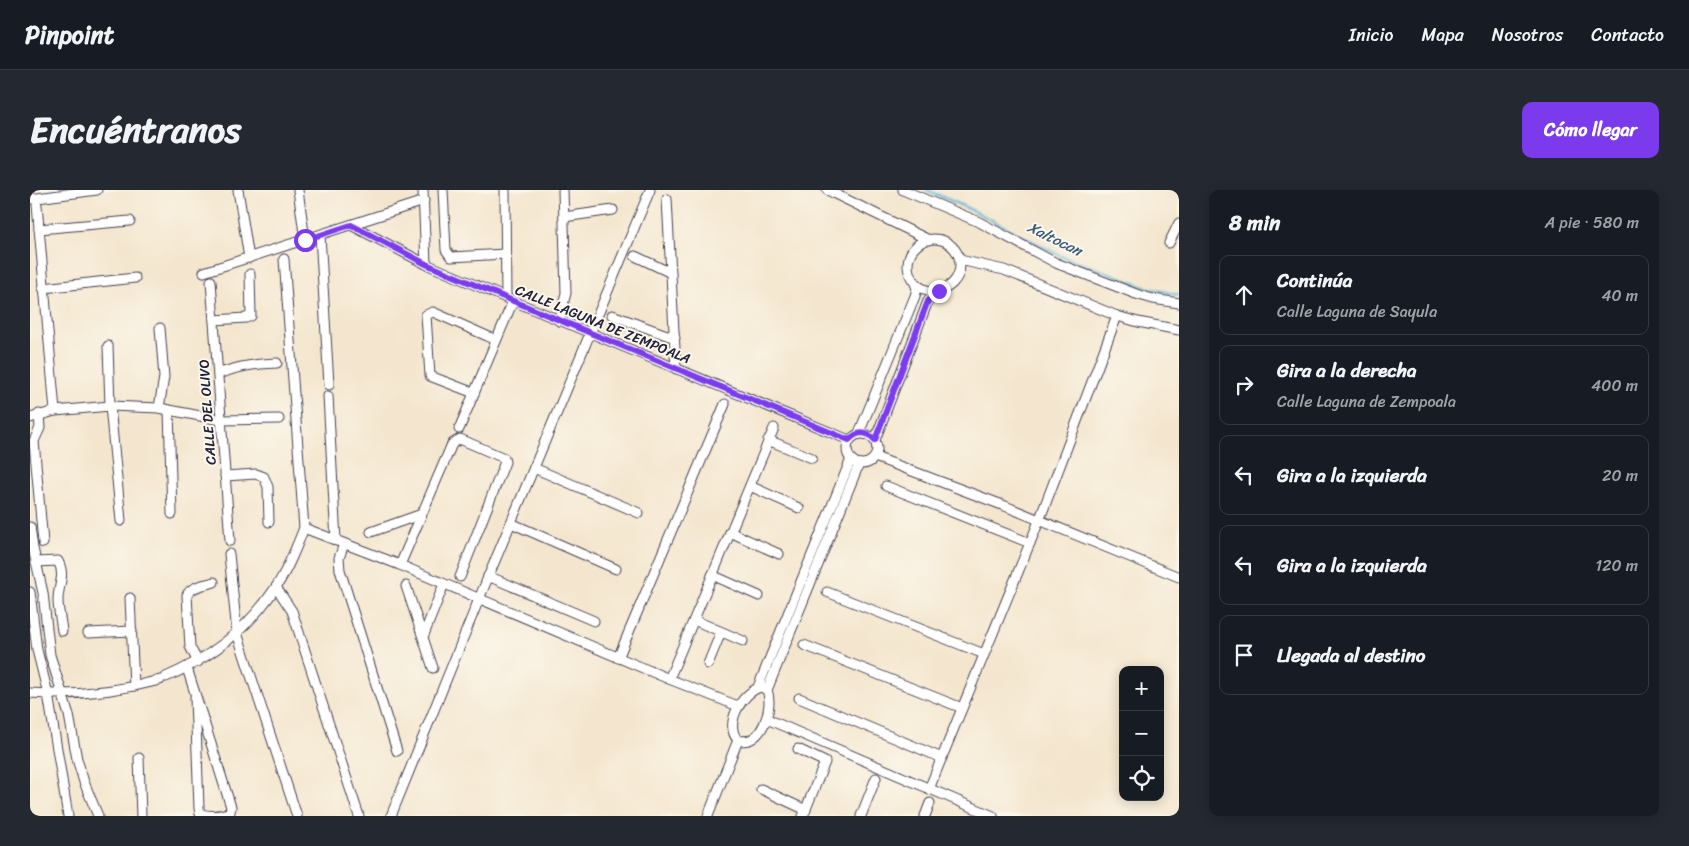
<!DOCTYPE html>
<html lang="es">
<head>
<meta charset="utf-8">
<style>
  :root { --surface:#171b24; --page:#242831; --text:#f1f3f6; --muted:#9ea1a6; --line:#363941; --accent:#7c3aed }
  body { margin:0; font-family:Sriracha,sans-serif; background:var(--page); color:var(--text) }
  .controls { position:absolute; right:15px; bottom:15px; display:grid; overflow:hidden; border-radius:10px; box-shadow:0 2px 12px #0003 }
  .controls button { width:45px; height:45px; display:grid; place-items:center; padding:0; border:0; border-bottom:1px solid var(--line); background:var(--surface); color:var(--text); font:25px sans-serif }
  .stop { position:absolute; width:15px; height:15px; margin:-11px; border:4px solid #7c3aed; border-radius:50%; background:#fff }
  .stop.end { background:#7c3aed; border-color:#fff; box-shadow:0 1px 5px #0008 }
  .list { margin:0; padding:0; list-style:none }
  h2 { display:flex; justify-content:space-between; align-items:center; height:65px; margin:0; padding:0 20px; font-size:21px }
  h2 small { font-size:16px; font-weight:400; color:var(--muted) }
  .list li { display:grid; grid-template-columns:32px 1fr auto; gap:15px; align-items:center; box-sizing:border-box; height:80px; margin:0 10px 10px; padding:0 10px; border:1px solid var(--line); border-radius:10px }
  .list b { display:block; font-size:19px; white-space:nowrap }
  .list p { margin:0; font-size:16px; white-space:nowrap; color:var(--muted) }
  .list em { font-size:16px; font-style:normal; color:var(--muted) }
  .icon { flex:none; width:28px; height:28px; fill:none; stroke:currentColor; stroke-width:2; stroke-linecap:round; stroke-linejoin:round }
  .map { position:relative; flex:none; width:1149px; height:626px; overflow:hidden; border-radius:10px }
  header { display:flex; align-items:center; gap:30px; box-sizing:border-box; height:70px; padding:0 25px; background:var(--surface); border-bottom:1px solid var(--line) }
  header strong { font-size:24px }
  nav { display:flex; gap:28px; margin-inline-start:auto; font-size:18px }
  .intro { display:flex; align-items:center; justify-content:space-between; box-sizing:border-box; height:120px; padding:0 30px }
  h1 { margin:0; font-size:35px }
  .button { padding:12px 22px; border-radius:10px; background:var(--accent); color:#fff; font-size:18px; font-weight:700 }
  main { display:flex; gap:30px; padding:0 30px }
  aside { flex:1; background:var(--surface); border-radius:10px; box-shadow:0 2px 12px #0003 }
  .map>svg:first-child { display:block }
</style>
</head>
<body>
<header>
<strong>Pinpoint</strong>
<nav><a>Inicio</a><a>Mapa</a><a>Nosotros</a><a>Contacto</a></nav>
</header>
<div class="intro"><h1>Encuéntranos</h1><a class="button">Cómo llegar</a></div>
<main>
<div class="map">
<svg width="1149" height="626" viewBox="0 0 1149 626">
  <rect width="100%" height="100%" fill="#fbf7ec"/>
  <filter id="ink" filterUnits="userSpaceOnUse"><feTurbulence type="fractalNoise" baseFrequency=".02" numOctaves="2"/><feDisplacementMap in="SourceGraphic" scale="10" xChannelSelector="R" yChannelSelector="G"/><feConvolveMatrix kernelMatrix="1 2 1 2 8 2 1 2 1" color-interpolation-filters="sRGB"/></filter>
  <filter id="wash" filterUnits="userSpaceOnUse"><feTurbulence type="fractalNoise" baseFrequency=".0096" numOctaves="4" result="noise"/><feDisplacementMap in="SourceGraphic" scale="20" xChannelSelector="R" yChannelSelector="G"/><feGaussianBlur stdDeviation="1.12" result="paint"/><feColorMatrix in="noise" values="0 0 0 0 0 0 0 0 0 0 0 0 0 0 0 0 0 1.4 0 .05"/><feComposite in="paint" operator="in"/></filter>
  <g filter="url(#wash)">
    <rect width="100%" height="100%" fill="#f4e6ce"/>
    <g fill="none" stroke-linecap="round" stroke-linejoin="round">
      <polyline stroke="#59b5d7" stroke-width="2.5" points="897,0 946,22 1031,66 1052,74 1082,84 1114,97 1149,105"/>
    </g>
  </g>
  <g filter="url(#ink)">
    <g fill="none" stroke-linecap="round" stroke-linejoin="round">
      <defs>
        <g id="street">
          <polyline points="208,0 219,68"/>
          <polyline points="268,0 275,50"/>
          <polyline points="393,0 396,74"/>
          <polyline points="413,0 416,60 421,67 475,64"/>
          <polyline points="475,0 476,108"/>
          <polyline points="797,0 899,50"/>
          <polyline points="873,0 949,32 1026,73 1106,104 1123,109 1149,113"/>
          <polyline points="0,9 67,0"/>
          <polyline points="637,9 646,179"/>
          <polyline points="7,15 25,221"/>
          <polyline points="534,27 583,20"/>
          <polyline points="321,35 396,74 476,108 819,250"/>
          <polyline points="9,39 100,31"/>
          <polyline points="290,45 299,195"/>
          <circle cx="904" cy="75" r="26"/>
          <polyline points="1139,53 1149,33"/>
          <polyline points="605,66 641,83"/>
          <polyline points="930,70 974,80 1087,126 1108,132 1149,140"/>
          <polyline points="174,82 394,11"/>
          <polyline points="181,91 200,351"/>
          <polyline points="13,98 105,88"/>
          <polyline points="582,125 645,148"/>
          <polyline points="184,130 216,128 221,126 220,84"/>
          <polyline points="529,131 536,103 533,0"/>
          <polyline points="78,156 80,216 91,331"/>
          <path d="M 188,184 C 208,176 226,174 247,173"/>
          <polyline points="444,203 400,186 396,125 403,122 466,150"/>
          <polyline points="298,206 306,351"/>
          <polyline points="129,218 134,187 130,138"/>
          <polyline points="139,220 142,324"/>
          <polyline points="9,224 10,238 4,251 13,353"/>
          <polyline points="0,228 25,221 80,216 129,218 191,230 249,229"/>
          <polyline points="429,239 483,111"/>
          <polyline points="829,243 885,106 887,99 885,93"/>
          <circle cx="832" cy="259" r="15"/>
          <polyline points="738,250 782,268"/>
          <polyline points="845,250 898,111 909,101"/>
          <polyline points="845,267 975,316 1149,387"/>
          <polyline points="504,278 609,323"/>
          <polyline points="195,286 226,284 234,287 238,297 239,332"/>
          <polyline points="720,296 769,318"/>
          <polyline points="856,296 1000,353"/>
          <polyline points="481,333 586,379"/>
          <polyline points="0,337 3,358 13,403 20,465 39,525 47,569 54,592 68,626"/>
          <polyline points="274,338 370,375 639,489 708,516"/>
          <polyline points="341,342 392,324"/>
          <polyline points="700,342 749,364"/>
          <polyline points="314,354 309,368 310,380 367,561"/>
          <polyline points="199,364 207,443 267,626"/>
          <path d="M 6,372 L 28,371 C 36,386 28,395 28,410 C 28,420 31,431 32,441"/>
          <polyline points="370,375 422,254 430,249 474,268 475,272 430,387"/>
          <polyline points="682,385 729,406"/>
          <polyline points="458,386 564,431"/>
          <polyline points="376,396 403,478"/>
          <polyline points="246,397 262,421 329,626"/>
          <polyline points="0,402 7,460 18,504 38,626"/>
          <polyline points="797,402 954,464"/>
          <polyline points="100,408 104,496"/>
          <polyline points="664,430 713,451"/>
          <polyline points="58,443 102,441"/>
          <polyline points="393,447 414,394"/>
          <polyline points="774,455 932,518"/>
          <polyline points="588,468 695,214"/>
          <path d="M 168,472 L 160,457 L 157,405 C 161,396 175,395 184,392"/>
          <polyline points="678,474 691,442"/>
          <path d="M 157,478 L 201,617 L 200,622 C 191,626 179,626 170,624 L 169,618 L 165,507"/>
          <path d="M 136,487 C 180,468 219,438 246,397 C 258,379 266,358 274,338 L 254,69"/>
          <polyline points="639,489 744,238"/>
          <polyline points="728,497 821,269"/>
          <path d="M 737,500 L 731,497 C 712,502 693,535 708,550 C 732,557 744,517 737,500 L 829,274"/>
          <path d="M 0,503 C 42,506 89,501 130,490"/>
          <polyline points="769,508 912,568"/>
          <polyline points="737,529 963,626"/>
          <polyline points="768,559 795,572 773,626"/>
          <polyline points="109,568 111,626"/>
          <polyline points="731,599 776,620"/>
          <polyline points="899,599 1009,331 1087,126"/>
          <polyline points="361,626 449,409 620,0"/>
          <polyline points="678,626 708,550"/>
          <polyline points="831,626 846,588"/>
          <polyline points="895,626 900,613"/>
        </g>
      </defs>
      <use href="#street" stroke="#423f51" stroke-width="11"/>
      <use href="#street" stroke="#fff" stroke-width="9"/>
    </g>
  </g>
  <g fill="none" stroke-linecap="round" stroke-linejoin="round" filter="url(#ink)">
    <path stroke="#7c3aed" stroke-width="6" d="M 275,50 L 321,35 L 396,74 L 476,108 L 819,250 C 827,241 837,241 845,250 L 898,111 L 909,101"/>
  </g>
  <g text-anchor="middle" stroke-width="4" stroke-linejoin="round" paint-order="stroke">
    <g font-size="14" fill="#22223b" stroke="#fbf7ec">
      <text transform="translate(573 134) rotate(22)" y="5">CALLE LAGUNA DE ZEMPOALA</text>
      <text transform="translate(177 222) rotate(-94)" y="5">CALLE DEL OLIVO</text>
    </g>
    <g font-size="15" font-style="italic" fill="#385d79" stroke="#fbf7ec">
      <text transform="translate(1025 49) rotate(26)" y="5">Xaltocan</text>
    </g>
  </g>
</svg>
<div class="controls">
<button>+</button>
<button>−</button>
<button><svg class="icon" aria-label="locate" viewBox="0 0 24 24"><circle cx="12" cy="12" r="6"/><path d="M12 2v4M12 18v4M2 12h4M18 12h4"/></svg></button>
</div>
<div class="stop" style="left:275px;top:50px"></div>
<div class="stop end" style="left:909px;top:101px"></div>
</div>
<aside>
<h2>8 min<small>A pie · 580 m</small></h2>
<ul class="list">
<li><svg class="icon" aria-label="ahead" viewBox="0 0 24 24"><path d="M12 20V5M6 11l6-6 6 6"/></svg><div><b>Continúa</b><p>Calle Laguna de Sayula</p></div><em>40 m</em></li>
<li><svg class="icon" aria-label="right" viewBox="0 0 24 24"><path d="M7 20v-9h11M14 6l5 5-5 5"/></svg><div><b>Gira a la derecha</b><p>Calle Laguna de Zempoala</p></div><em>400 m</em></li>
<li><svg class="icon" aria-label="left" viewBox="0 0 24 24"><path d="M17 20v-9H6M10 6l-5 5 5 5"/></svg><div><b>Gira a la izquierda</b></div><em>20 m</em></li>
<li><svg class="icon" aria-label="left" viewBox="0 0 24 24"><path d="M17 20v-9H6M10 6l-5 5 5 5"/></svg><div><b>Gira a la izquierda</b></div><em>120 m</em></li>
<li><svg class="icon" aria-label="arrive" viewBox="0 0 24 24"><path d="M6 21V4h12l-3 4 3 4H6"/></svg><div><b>Llegada al destino</b></div></li>
</ul>
</aside>
</main>
</body>
</html>
